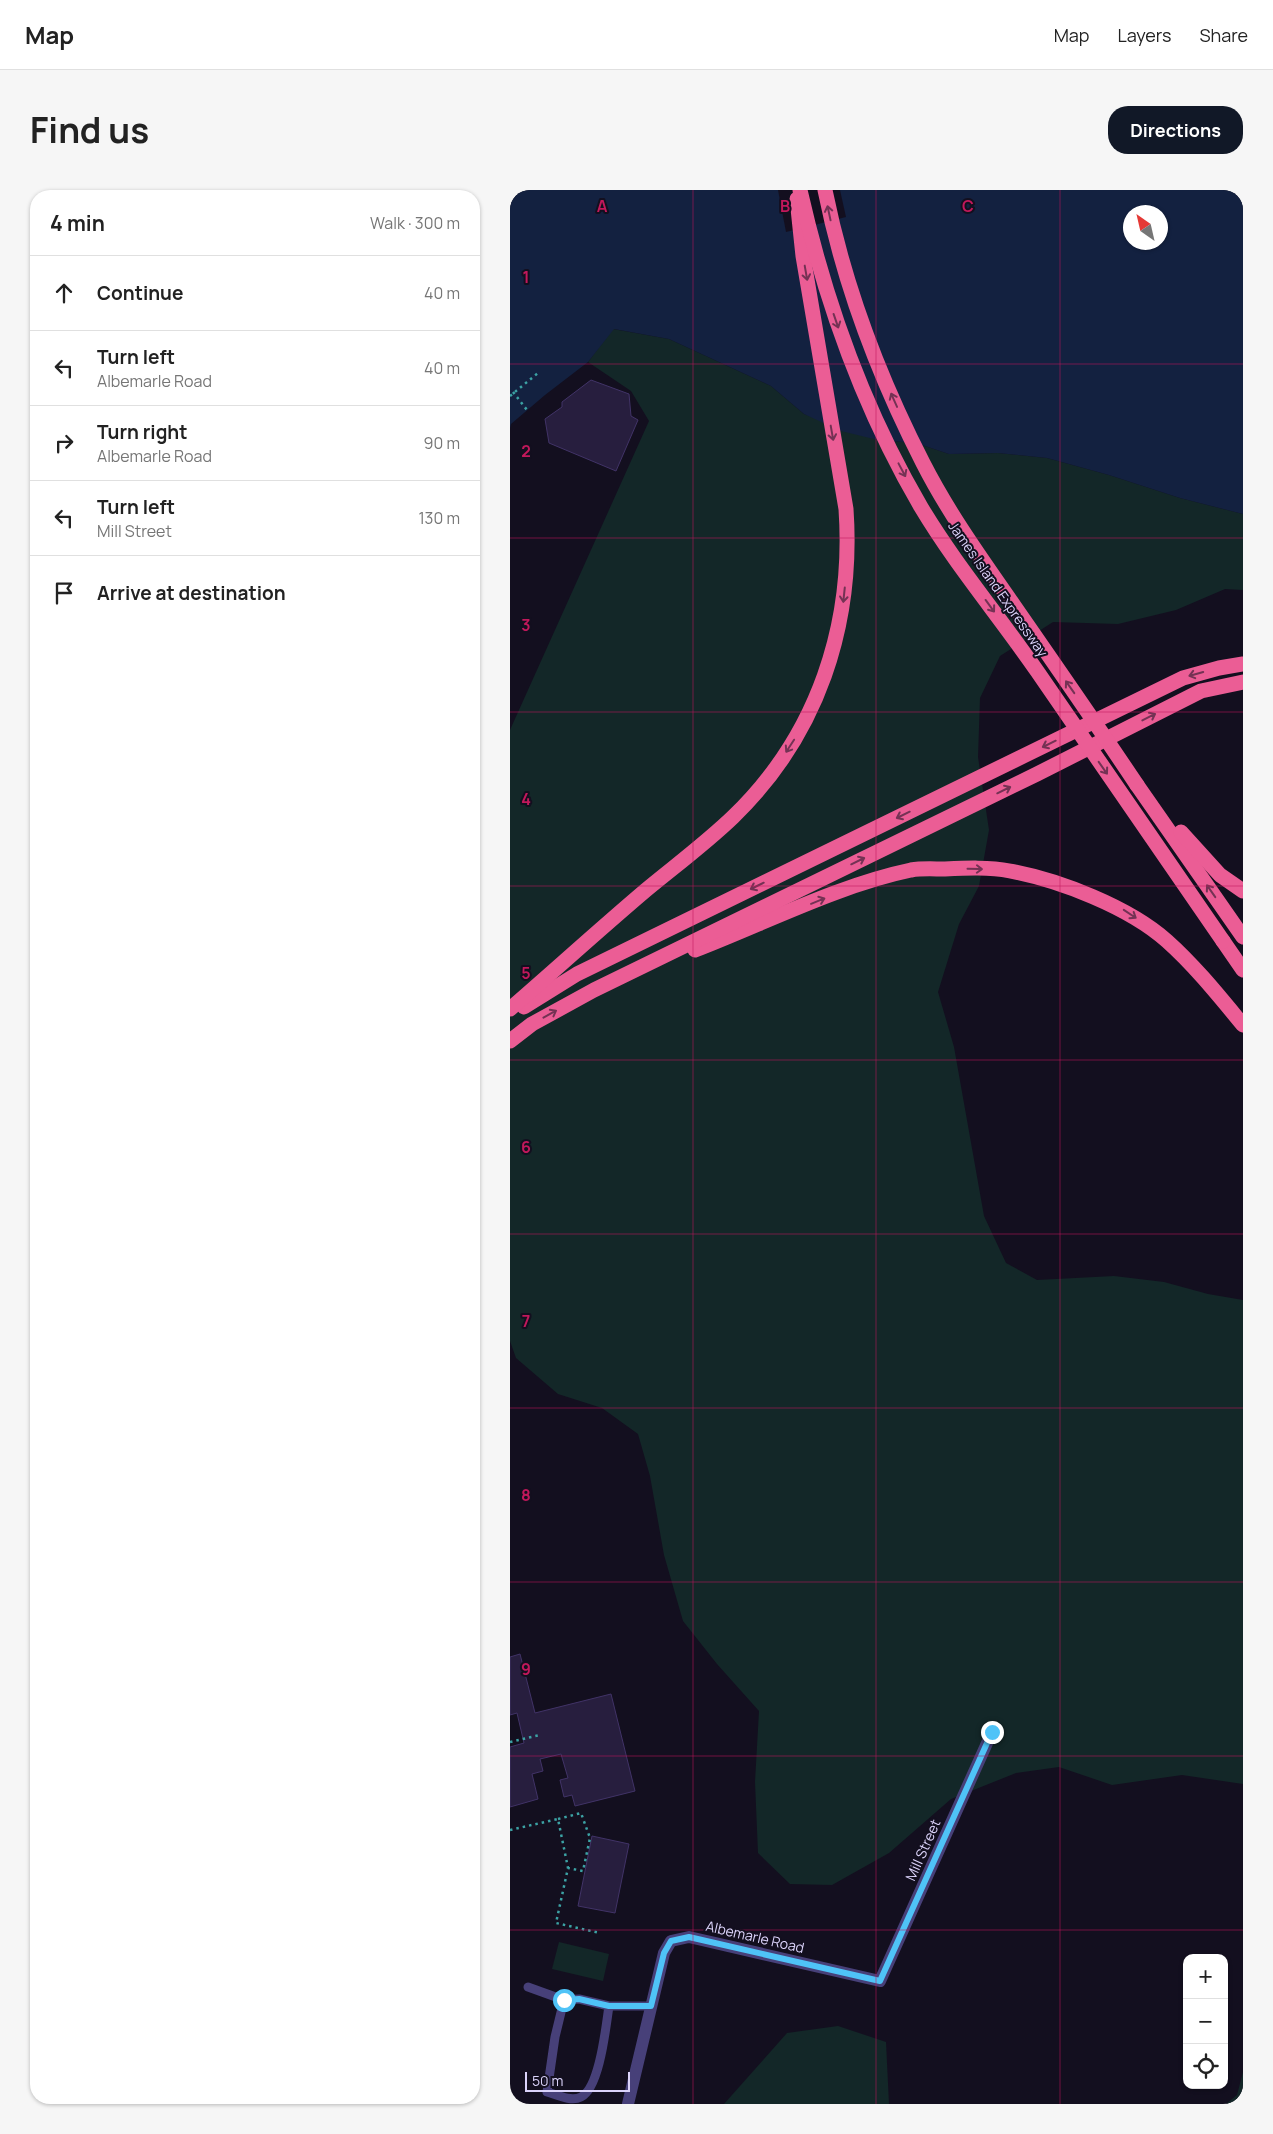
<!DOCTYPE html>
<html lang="en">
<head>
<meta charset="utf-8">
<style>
  :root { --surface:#fff; --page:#f6f6f6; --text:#222; --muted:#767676; --line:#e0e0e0; --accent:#111827 }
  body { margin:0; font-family:Manrope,sans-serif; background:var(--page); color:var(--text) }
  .controls { position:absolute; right:15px; bottom:15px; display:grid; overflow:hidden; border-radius:10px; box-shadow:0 1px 4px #0004 }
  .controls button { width:45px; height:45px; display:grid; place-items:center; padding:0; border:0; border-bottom:1px solid var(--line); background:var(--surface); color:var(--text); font:25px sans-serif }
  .compass { position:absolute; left:613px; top:15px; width:45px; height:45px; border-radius:50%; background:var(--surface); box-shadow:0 1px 4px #0004; rotate:326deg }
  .scale { position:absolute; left:15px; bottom:12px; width:105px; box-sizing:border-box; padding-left:5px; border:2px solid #dbd3fa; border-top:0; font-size:14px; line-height:18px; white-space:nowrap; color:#dbd3fa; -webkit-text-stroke:4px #130f1f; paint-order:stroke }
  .stop { position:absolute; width:15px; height:15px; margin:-11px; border:4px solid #4fc3f7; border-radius:50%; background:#fff }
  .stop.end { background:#4fc3f7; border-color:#fff; box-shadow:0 1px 5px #0008 }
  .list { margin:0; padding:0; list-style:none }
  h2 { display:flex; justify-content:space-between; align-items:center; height:65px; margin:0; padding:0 20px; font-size:21px }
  h2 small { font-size:16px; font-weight:400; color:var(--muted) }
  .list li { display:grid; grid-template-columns:32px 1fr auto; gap:15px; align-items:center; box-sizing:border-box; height:75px; padding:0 20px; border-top:1px solid var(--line) }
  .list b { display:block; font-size:19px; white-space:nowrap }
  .list p { margin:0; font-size:16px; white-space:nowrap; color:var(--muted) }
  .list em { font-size:16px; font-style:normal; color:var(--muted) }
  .icon { flex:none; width:28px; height:28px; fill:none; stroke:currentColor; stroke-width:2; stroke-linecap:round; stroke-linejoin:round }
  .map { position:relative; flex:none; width:733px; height:1914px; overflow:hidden; border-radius:20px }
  header { display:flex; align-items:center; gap:30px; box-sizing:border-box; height:70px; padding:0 25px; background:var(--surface); border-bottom:1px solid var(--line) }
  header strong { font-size:24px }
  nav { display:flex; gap:28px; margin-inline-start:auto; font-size:18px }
  .intro { display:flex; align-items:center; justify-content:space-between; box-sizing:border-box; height:120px; padding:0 30px }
  h1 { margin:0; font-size:35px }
  .button { padding:12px 22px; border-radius:20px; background:var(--accent); color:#fff; font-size:18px; font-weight:700 }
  main { display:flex; gap:30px; padding:0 30px }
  aside { flex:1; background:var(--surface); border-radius:20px; box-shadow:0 1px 4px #0004 }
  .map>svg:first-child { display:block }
</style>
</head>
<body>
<header>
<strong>Map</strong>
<nav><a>Map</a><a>Layers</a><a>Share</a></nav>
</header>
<div class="intro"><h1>Find us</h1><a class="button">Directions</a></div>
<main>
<aside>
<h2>4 min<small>Walk · 300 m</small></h2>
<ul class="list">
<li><svg class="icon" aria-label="ahead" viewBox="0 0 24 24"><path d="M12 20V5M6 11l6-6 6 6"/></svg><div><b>Continue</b></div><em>40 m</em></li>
<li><svg class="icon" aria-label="left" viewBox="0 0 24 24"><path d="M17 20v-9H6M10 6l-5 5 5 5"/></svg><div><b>Turn left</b><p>Albemarle Road</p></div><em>40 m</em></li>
<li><svg class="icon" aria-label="right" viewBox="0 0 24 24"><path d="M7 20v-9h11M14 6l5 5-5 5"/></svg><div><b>Turn right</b><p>Albemarle Road</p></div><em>90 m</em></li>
<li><svg class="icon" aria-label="left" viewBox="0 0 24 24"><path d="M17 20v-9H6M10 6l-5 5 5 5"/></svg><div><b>Turn left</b><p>Mill Street</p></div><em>130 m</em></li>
<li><svg class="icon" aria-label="arrive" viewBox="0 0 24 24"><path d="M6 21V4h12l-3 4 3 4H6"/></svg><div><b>Arrive at destination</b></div></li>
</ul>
</aside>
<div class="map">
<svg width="733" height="1914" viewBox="0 0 733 1914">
  <rect width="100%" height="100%" fill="#130f1f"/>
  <g fill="#132728">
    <polygon points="103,139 159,149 261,196 294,224 368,250 406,253 439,264 488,263 537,268 599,285 670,308 733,324 733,400 715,399 666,420 608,434 543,432 490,466 470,508 468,567 479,640 469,696 449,734 428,802 444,857 474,1026 496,1073 527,1090 604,1086 654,1092 698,1104 733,1110 733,1594 672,1585 602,1595 549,1577 506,1583 441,1609 379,1663 322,1695 280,1694 248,1663 245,1592 249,1521 207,1474 173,1431 154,1365 140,1286 128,1244 92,1218 48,1204 6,1168 0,1151 0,540 139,231 121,201 78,172"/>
    <polygon points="49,1752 99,1764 93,1791 42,1779"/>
    <polygon points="328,1836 376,1852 379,1914 214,1914 277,1843"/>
    <polygon points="733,1882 733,1914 716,1914 727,1905"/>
  </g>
  <path fill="#132140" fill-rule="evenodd" d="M 0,0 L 733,0 L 733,324 L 670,308 L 599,285 L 537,268 L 488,263 L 439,264 L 406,253 L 368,250 L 331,241 L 294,224 L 261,196 L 159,149 L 104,139 L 78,172 L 35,205 L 1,234 L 0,238 ZM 620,22 L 650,22 L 650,52 L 620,52 Z"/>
  <polygon fill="#130f1f" points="268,0 330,0 336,27 276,42"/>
  <g fill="#271e3e" stroke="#413367">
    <polygon points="81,190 119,204 121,226 128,230 106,281 39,253 35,229 52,217 52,212"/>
    <polygon points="10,1464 25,1523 101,1504 125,1601 65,1616 62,1605 54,1607 50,1590 58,1588 51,1564 30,1569 33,1581 22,1584 28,1609 0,1617 0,1557 14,1553 7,1523 0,1525 0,1467"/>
    <polygon points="82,1646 119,1654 105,1723 68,1716"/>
  </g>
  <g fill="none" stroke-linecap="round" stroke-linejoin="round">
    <g stroke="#3ca2a4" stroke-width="2.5" stroke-dasharray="2.5 4" stroke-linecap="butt">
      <polyline points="3,202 17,220"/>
      <polyline points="0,206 28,183"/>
      <polyline points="0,1552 30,1545"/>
      <polyline points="48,1629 71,1623 80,1648 73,1681 58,1678"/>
      <polyline points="0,1640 48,1629 58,1678 46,1733 90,1743"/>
    </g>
    <g stroke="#474079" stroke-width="9">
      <polyline points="18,1797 54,1810"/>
      <path d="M 99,1816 C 96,1835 90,1898 71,1907 C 61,1912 47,1905 37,1902 L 45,1847 L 54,1810 L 69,1809 L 99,1816 L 141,1816"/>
    </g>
    <polyline stroke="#474079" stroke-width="12" points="118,1914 154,1763 161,1751 179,1747 370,1791 482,1542"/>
    <g stroke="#eb5d95" stroke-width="15">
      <polyline points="627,595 733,747"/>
      <polyline points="671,642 710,685 733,701"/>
      <polyline points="713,751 733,780"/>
      <path d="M 185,760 C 255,733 329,695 401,680 C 412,678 424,679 435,679 C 457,678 479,677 500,681 C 549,690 619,717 657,751 C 685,776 709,806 733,835"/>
      <polyline points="14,817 67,784 673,488 709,478 733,474"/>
      <path d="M 0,819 C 45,780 90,739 136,700 C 165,676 196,653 223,627 C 308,545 344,435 336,319 L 293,66 L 287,9"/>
      <polyline points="0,851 22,834 84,800 527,584 691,501 733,492"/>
    </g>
    <g stroke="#eb5d95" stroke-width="15">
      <path d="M 290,0 C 315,111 353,218 411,317 C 445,374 489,426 527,481 C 589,571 651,661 713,751"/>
      <path d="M 315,0 C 334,95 369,187 413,273 C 439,324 473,371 505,417 C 546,476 587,535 627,595"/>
    </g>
  </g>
  <defs><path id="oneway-shaft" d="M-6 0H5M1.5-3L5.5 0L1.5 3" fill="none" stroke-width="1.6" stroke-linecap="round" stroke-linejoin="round" transform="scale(1.25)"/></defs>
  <g stroke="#743254">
    <use href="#oneway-shaft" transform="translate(319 23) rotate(-102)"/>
    <use href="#oneway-shaft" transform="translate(296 83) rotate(80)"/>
    <use href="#oneway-shaft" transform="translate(326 131) rotate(71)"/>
    <use href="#oneway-shaft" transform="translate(384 210) rotate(-114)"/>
    <use href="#oneway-shaft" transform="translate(322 243) rotate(80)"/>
    <use href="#oneway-shaft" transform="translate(392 280) rotate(62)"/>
    <use href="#oneway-shaft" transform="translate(334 405) rotate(96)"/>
    <use href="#oneway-shaft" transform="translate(480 416) rotate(54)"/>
    <use href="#oneway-shaft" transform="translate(686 484) rotate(164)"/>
    <use href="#oneway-shaft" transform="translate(560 497) rotate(-125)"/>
    <use href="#oneway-shaft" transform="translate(639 527) rotate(-27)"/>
    <use href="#oneway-shaft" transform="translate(539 554) rotate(154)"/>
    <use href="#oneway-shaft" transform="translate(280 556) rotate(123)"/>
    <use href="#oneway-shaft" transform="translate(593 578) rotate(55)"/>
    <use href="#oneway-shaft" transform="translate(494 600) rotate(-26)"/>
    <use href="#oneway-shaft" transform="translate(393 625) rotate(154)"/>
    <use href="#oneway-shaft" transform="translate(348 671) rotate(-26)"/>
    <use href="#oneway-shaft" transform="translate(465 679) rotate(1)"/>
    <use href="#oneway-shaft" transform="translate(247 696) rotate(154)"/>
    <use href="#oneway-shaft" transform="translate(701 701) rotate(-125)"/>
    <use href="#oneway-shaft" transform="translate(308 711) rotate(-22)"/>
    <use href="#oneway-shaft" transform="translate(620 724) rotate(34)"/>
    <use href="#oneway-shaft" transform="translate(40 824) rotate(-29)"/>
  </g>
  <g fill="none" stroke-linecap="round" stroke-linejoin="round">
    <polyline stroke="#4fc3f7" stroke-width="6" points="54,1810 69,1809 99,1816 141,1816 154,1763 161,1751 179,1747 370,1791 482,1542"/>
  </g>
  <path fill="none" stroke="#c2185b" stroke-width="1" stroke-opacity="0.55" d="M 183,0 L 183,1914M 366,0 L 366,1914M 550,0 L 550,1914M 0,174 L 733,174M 0,348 L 733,348M 0,522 L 733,522M 0,696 L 733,696M 0,870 L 733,870M 0,1044 L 733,1044M 0,1218 L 733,1218M 0,1392 L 733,1392M 0,1566 L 733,1566M 0,1740 L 733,1740"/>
  <g text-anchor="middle" stroke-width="4" stroke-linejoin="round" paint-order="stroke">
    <g font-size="14" fill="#dbd3fa" stroke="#130f1f">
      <text transform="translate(488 399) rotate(55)" y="5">James Island Expressway</text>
      <text transform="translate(413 1660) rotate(-66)" y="5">Mill Street</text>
      <text transform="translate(245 1747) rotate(13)" y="5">Albemarle Road</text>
    </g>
  </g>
  <g font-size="16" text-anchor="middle" font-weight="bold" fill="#c2185b" stroke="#130f1f" stroke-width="4" stroke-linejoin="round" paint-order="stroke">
    <text x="92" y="22">A</text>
    <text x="275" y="22">B</text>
    <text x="458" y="22">C</text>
    <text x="16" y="93">1</text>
    <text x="16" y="267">2</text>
    <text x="16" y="441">3</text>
    <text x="16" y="615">4</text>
    <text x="16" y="789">5</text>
    <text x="16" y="963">6</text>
    <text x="16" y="1137">7</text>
    <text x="16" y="1311">8</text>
    <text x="16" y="1485">9</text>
  </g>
</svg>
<div class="controls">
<button>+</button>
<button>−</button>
<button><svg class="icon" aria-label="locate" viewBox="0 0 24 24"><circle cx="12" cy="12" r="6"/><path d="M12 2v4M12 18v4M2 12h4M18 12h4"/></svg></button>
</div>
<svg class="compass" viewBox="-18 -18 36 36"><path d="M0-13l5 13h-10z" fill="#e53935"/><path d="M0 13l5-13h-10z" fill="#767676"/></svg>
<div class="scale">50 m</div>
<div class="stop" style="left:54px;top:1810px"></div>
<div class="stop end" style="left:482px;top:1542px"></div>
</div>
</main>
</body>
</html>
